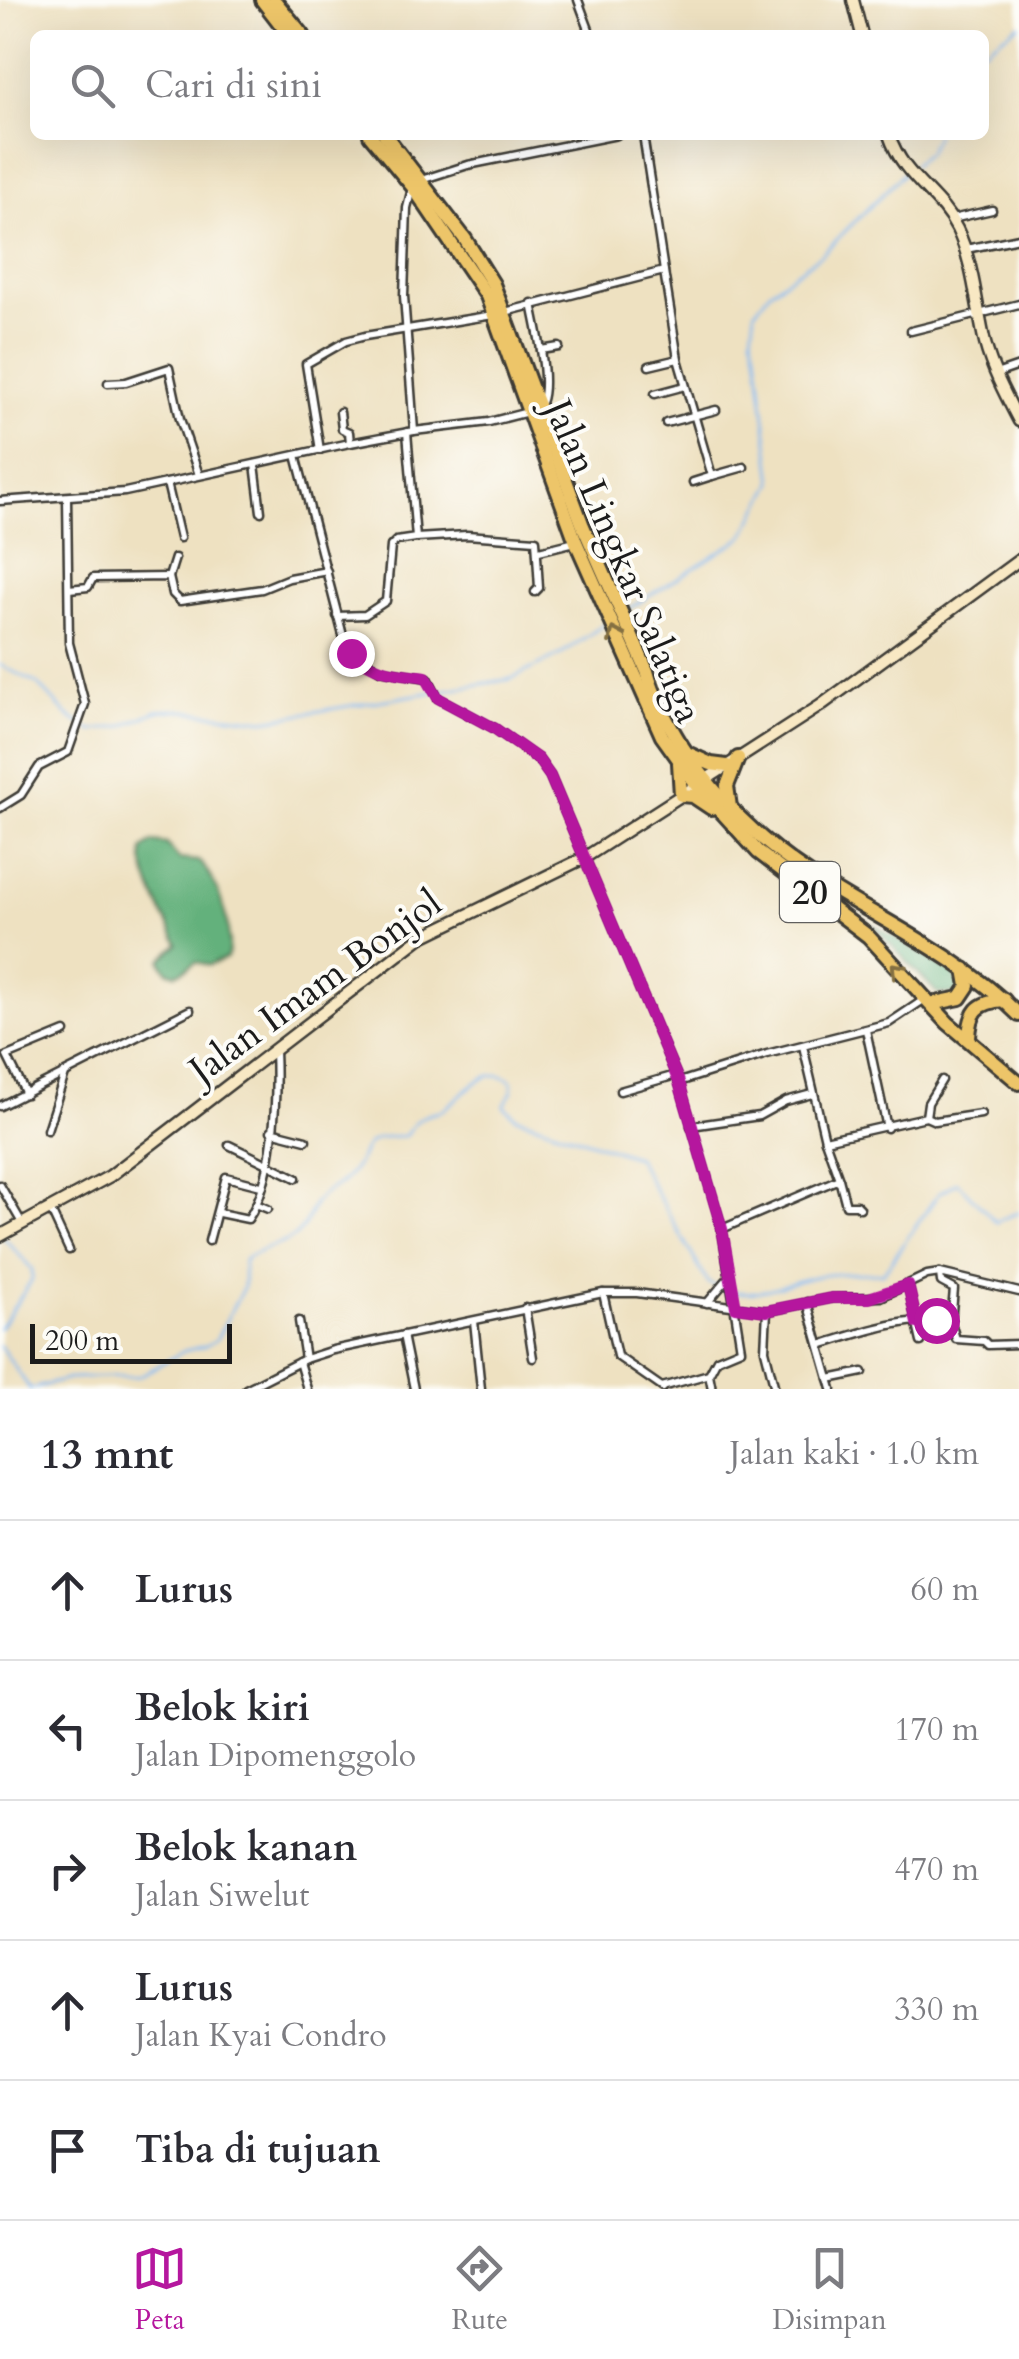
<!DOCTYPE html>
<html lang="id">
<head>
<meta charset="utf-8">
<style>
  :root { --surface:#fff; --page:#f2f2f3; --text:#2b2b33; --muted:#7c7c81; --line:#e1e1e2; --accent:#b5179e }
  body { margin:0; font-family:Cardo,serif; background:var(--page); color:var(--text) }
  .scale { position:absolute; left:30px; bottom:25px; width:202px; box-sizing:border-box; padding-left:10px; border:5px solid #1c1c1c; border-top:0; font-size:28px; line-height:35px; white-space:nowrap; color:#1c1c1c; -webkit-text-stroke:8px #fdfcf7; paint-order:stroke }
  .stop { position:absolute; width:30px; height:30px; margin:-22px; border:8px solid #b5179e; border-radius:50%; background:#fff }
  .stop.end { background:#b5179e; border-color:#fff; box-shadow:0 2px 10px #0008 }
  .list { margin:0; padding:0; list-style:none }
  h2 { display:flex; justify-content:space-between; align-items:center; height:130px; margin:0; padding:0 40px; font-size:42px }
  h2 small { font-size:32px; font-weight:400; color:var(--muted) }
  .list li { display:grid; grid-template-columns:65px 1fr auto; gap:30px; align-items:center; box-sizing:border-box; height:140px; padding:0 40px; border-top:2px solid var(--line) }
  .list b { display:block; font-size:38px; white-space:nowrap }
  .list p { margin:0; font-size:32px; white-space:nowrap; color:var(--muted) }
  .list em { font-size:32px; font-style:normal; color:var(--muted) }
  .icon { flex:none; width:55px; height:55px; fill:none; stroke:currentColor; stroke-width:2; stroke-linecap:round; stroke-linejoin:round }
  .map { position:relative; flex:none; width:1019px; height:1389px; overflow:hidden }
  .search { position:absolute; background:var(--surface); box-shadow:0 10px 40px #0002; left:30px; right:30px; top:30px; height:110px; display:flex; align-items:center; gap:25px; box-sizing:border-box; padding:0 35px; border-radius:15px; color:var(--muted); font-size:38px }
  .sheet { height:830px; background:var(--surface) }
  nav { display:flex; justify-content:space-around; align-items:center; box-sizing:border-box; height:140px; border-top:2px solid var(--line); background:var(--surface); font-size:28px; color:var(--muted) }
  nav a { display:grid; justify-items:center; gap:5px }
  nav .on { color:var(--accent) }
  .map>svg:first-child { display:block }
</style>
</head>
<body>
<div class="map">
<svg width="1019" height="1389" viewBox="0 0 1019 1389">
  <rect width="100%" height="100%" fill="#fdfcf7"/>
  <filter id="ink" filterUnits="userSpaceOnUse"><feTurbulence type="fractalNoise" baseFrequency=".01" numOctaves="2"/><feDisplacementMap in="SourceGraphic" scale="20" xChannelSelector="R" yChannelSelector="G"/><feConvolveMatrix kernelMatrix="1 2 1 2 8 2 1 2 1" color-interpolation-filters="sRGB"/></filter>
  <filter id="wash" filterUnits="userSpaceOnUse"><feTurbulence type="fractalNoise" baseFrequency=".0048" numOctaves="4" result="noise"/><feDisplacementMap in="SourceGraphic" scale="40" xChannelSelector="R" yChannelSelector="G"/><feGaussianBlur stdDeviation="2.25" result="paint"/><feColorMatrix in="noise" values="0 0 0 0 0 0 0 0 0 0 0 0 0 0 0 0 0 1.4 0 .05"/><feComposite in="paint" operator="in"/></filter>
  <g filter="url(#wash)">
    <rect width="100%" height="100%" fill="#eee1c1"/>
    <g fill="#63b17c" stroke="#40664c" stroke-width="2.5">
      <path d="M 153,842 L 167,844 L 179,859 L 198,861 C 218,876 235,935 227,958 L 209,965 L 196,962 C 183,972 169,982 161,960 L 178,944 C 168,923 139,871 143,849 Z"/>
      <polygon points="869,922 953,972 961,988 955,994 938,994"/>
    </g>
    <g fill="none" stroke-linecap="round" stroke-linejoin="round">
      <g stroke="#83baf3" stroke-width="2.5">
        <polyline points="984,50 1019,25"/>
        <polyline points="913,165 928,152 936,135"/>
        <polyline points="627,610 743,537 773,483 758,360 752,336 755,311 770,291 822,254 907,170"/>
        <polyline points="0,665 38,684 68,716 92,731 123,726 157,711 175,710 265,720 511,679 556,657 608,622"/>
        <polyline points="0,1328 32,1280 32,1269 4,1238"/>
        <path d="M 0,1346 L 30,1389 L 73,1378 L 140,1376 L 184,1351 L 205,1346 L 216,1340 L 243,1288 L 244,1260 C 260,1248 278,1247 294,1237 C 306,1229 308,1214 315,1203 C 322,1192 337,1187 346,1178 C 374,1152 351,1136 405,1136 C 409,1131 415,1121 421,1118 C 428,1113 438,1114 444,1109 C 462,1096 489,1060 512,1082 L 512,1091 L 504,1106 L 516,1117 L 636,1157 L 708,1283 C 755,1307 781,1280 826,1275 C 845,1273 864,1273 883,1273 L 939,1193 L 957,1182 L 996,1222 L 1019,1212"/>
      </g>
    </g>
  </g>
  <g filter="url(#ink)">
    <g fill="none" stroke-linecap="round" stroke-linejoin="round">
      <defs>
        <g id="street">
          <polyline points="578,0 591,35"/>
          <polyline points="421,180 468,165 617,135"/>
          <polyline points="412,188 407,208 404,296 414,431"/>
          <polyline points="952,219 992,210"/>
          <polyline points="966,249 1019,238"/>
          <polyline points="664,271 678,359 712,476 744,467"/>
          <path d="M 532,303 C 536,326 553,390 538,408"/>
          <polyline points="505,312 664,271 643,135"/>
          <polyline points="911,331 1019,304"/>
          <polyline points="541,350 559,347"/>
          <polyline points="649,366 678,359"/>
          <polyline points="996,374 1019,366"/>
          <polyline points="108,383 126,382 169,368 180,419 199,475"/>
          <polyline points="655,394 685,386"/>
          <polyline points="340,412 342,429 349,432 350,443"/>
          <polyline points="666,423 716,410"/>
          <polyline points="320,450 306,364 346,341 365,336 493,315"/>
          <polyline points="296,455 346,647 380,670 428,678 438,698 494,728 538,759 550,776 679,1082 722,1229 741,1349 717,1359 709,1374 662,1387"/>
          <polyline points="255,464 261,512"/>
          <polyline points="693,482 712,476"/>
          <polyline points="167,483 180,538"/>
          <polyline points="0,501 125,492 350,443 414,431 489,422 528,412"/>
          <polyline points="416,538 467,535 536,540 539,588 535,592"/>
          <polyline points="539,551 575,542"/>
          <polyline points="169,577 175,558"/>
          <polyline points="69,589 88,587 93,578 169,577 173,594 180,601 262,589 289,578 327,571"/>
          <polyline points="337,616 365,615 386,601 391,546 396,541 416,538 407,432"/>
          <polyline points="0,808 21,795 39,767 68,752 85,704 69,643 67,498"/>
          <polyline points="866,1030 887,1128"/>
          <polyline points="803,1046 825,1140"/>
          <polyline points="679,1082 767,1054 889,1023 925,999"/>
          <polyline points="620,1091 676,1075"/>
          <polyline points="26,1094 7,1056 65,1032"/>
          <polyline points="0,1106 190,1010"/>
          <polyline points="926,1117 928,1103 942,1080"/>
          <polyline points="691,1126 759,1116 786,1101 812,1094"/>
          <polyline points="47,1130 65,1074"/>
          <polyline points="271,1131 306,1140"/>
          <polyline points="229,1145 296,1178"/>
          <polyline points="839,1179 846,1205 857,1205 860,1208"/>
          <polyline points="0,1185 22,1223"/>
          <polyline points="256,1204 268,1209"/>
          <polyline points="51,1211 69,1250"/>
          <path d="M 219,1213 L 248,1219 C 275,1180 277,1097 275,1050"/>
          <polyline points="722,1229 839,1179 825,1140 926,1117 935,1121 981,1114"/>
          <polyline points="209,1241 226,1177 261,1186"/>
          <polyline points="940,1273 941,1282 954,1289 951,1323"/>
          <polyline points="908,1285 921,1342"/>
          <polyline points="603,1293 617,1356 663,1388"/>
          <polyline points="807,1302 832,1389"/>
          <polyline points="707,1303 730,1276"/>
          <polyline points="525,1308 533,1358"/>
          <polyline points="767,1311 765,1350 775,1389"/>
          <polyline points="299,1321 305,1359"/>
          <polyline points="474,1321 481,1389"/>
          <polyline points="403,1335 414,1389"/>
          <path d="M 820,1345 C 860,1333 910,1314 951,1323 L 956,1339 L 984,1341 L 988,1345 L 1019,1344"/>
          <polyline points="299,1362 307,1389"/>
          <polyline points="709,1374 712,1389"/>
          <polyline points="829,1379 863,1372"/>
          <polyline points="246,1389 305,1359 333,1350 603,1293 637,1293 767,1311 832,1298 881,1297 927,1275 940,1273 1019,1292"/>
        </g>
        <g id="secondary">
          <polyline points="853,0 862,35"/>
          <path d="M 889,135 C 904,179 939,193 957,229 C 974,264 976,305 985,343 C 992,370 1006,396 1019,421"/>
          <polyline points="0,1236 110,1176 420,938 584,858 820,706 1019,560"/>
        </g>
        <g id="highway">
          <polyline points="262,0 289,35"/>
          <polyline points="274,0 303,35"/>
          <polyline points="370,135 413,187 487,296 576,542 662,736 697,785 758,852 868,936 948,1023 1019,1083"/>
          <path d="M 385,135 L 465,239 L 493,284 L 583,526 L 647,671 C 654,698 667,722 682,746 C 714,797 760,842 811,875 C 881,921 959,955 1019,1015"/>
          <polyline points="689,754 711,764 727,766"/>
          <polyline points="679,763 681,795 693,796 711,808"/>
          <polyline points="730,807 727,786 738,758"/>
          <polyline points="931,1004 960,998 968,986 965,969"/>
          <path d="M 969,1038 C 970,1012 977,1002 1004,1000"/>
        </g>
      </defs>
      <use href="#street" stroke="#3c3a35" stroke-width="11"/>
      <use href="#secondary" stroke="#3c3a35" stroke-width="15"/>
      <use href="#highway" stroke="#3c3a35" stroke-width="18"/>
      <use href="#street" stroke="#fff" stroke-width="6"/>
      <use href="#secondary" stroke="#f8e8c3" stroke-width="10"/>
      <use href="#highway" stroke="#edc569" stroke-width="12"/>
    </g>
    <defs><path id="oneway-chevron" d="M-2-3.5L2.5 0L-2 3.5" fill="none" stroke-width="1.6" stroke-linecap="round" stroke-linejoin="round" transform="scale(2.5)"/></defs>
    <g stroke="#847042">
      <use href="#oneway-chevron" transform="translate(615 634) rotate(-114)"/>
      <use href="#oneway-chevron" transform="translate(897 969) rotate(-133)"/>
    </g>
  </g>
  <g fill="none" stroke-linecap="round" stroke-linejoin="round" filter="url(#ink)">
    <path stroke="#b5179e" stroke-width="12" d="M 351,653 C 382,674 391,672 426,677 L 438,698 L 494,728 L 538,759 L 550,776 L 679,1082 L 722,1229 L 736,1307 L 766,1311 L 832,1298 L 869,1298 L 908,1285 L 917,1323 L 936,1320"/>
  </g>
  <g text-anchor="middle" stroke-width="8" stroke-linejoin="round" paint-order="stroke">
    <rect fill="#fdfcf7" stroke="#605f5e" stroke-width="2.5" x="780" y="862" width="60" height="60" rx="8"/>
    <g font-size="35" font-weight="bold" fill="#1c1c1c">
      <text x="810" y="904">20</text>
    </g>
    <g font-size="38" fill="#1c1c1c" stroke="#fdfcf7">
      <text transform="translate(624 561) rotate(67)" y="13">Jalan Lingkar Salatiga</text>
      <text transform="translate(315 986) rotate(-36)" y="13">Jalan Imam Bonjol</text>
    </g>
  </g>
</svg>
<div class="scale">200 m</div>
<div class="stop" style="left:936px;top:1320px"></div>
<div class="stop end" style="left:351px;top:653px"></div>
<div class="search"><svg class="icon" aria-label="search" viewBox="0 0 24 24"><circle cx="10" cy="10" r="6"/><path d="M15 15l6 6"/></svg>Cari di sini</div>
</div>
<section class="sheet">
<h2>13 mnt<small>Jalan kaki · 1.0 km</small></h2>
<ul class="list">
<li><svg class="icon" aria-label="ahead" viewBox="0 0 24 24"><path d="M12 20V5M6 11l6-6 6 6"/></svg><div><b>Lurus</b></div><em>60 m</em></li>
<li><svg class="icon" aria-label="left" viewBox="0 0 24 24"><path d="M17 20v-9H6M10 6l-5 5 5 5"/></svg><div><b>Belok kiri</b><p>Jalan Dipomenggolo</p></div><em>170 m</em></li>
<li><svg class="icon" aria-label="right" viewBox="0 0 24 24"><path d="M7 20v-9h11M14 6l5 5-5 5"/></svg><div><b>Belok kanan</b><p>Jalan Siwelut</p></div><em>470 m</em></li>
<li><svg class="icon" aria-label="ahead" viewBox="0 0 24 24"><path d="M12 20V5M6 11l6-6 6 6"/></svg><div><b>Lurus</b><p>Jalan Kyai Condro</p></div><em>330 m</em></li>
<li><svg class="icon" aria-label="arrive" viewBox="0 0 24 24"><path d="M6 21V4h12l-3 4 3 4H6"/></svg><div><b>Tiba di tujuan</b></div></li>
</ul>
</section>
<nav>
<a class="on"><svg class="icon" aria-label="map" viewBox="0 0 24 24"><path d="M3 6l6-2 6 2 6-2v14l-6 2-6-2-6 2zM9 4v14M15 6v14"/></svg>Peta</a>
<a><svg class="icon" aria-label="directions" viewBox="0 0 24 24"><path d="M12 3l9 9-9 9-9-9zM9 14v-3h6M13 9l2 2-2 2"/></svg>Rute</a>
<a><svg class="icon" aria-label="saved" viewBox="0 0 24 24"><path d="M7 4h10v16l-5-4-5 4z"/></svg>Disimpan</a>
</nav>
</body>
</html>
